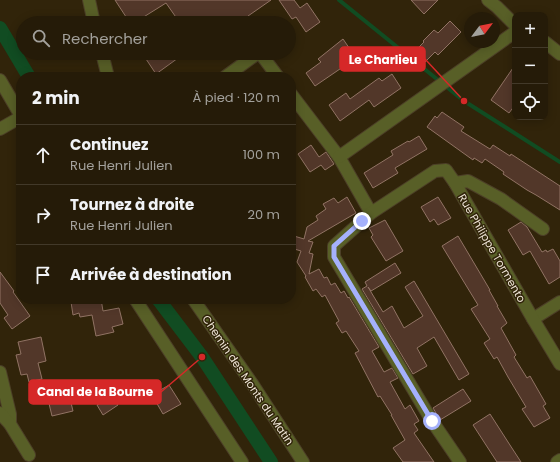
<!DOCTYPE html>
<html lang="fr">
<head>
<meta charset="utf-8">
<style>
  :root { --surface:#251b08; --page:#2d2412; --text:#f1f3f6; --muted:#a3a19c; --line:#423929 }
  body { margin:0; font-family:Poppins,sans-serif; background:var(--page); color:var(--text) }
  .controls { position:absolute; right:12px; top:12px; display:grid; overflow:hidden; border-radius:8px; box-shadow:0 2px 10px #0003 }
  .controls button { width:36px; height:36px; display:grid; place-items:center; padding:0; border:0; border-bottom:1px solid var(--line); background:var(--surface); color:var(--text); font:20px sans-serif }
  .compass { position:absolute; left:464px; top:12px; width:36px; height:36px; border-radius:50%; background:var(--surface); box-shadow:0 2px 10px #0003; rotate:58deg }
  .stop { position:absolute; width:12px; height:12px; margin:-9px; border:3px solid #a5b1fc; border-radius:50%; background:#fff }
  .stop.end { background:#a5b1fc; border-color:#fff; box-shadow:0 1px 4px #0008 }
  .list { margin:0; padding:0; list-style:none }
  h2 { display:flex; justify-content:space-between; align-items:center; height:52px; margin:0; padding:0 16px; font-size:17px }
  h2 small { font-size:13px; font-weight:400; color:var(--muted) }
  .list li { display:grid; grid-template-columns:26px 1fr auto; gap:12px; align-items:center; box-sizing:border-box; height:60px; padding:0 16px; border-top:1px solid var(--line) }
  .list b { display:block; font-size:15px; white-space:nowrap }
  .list p { margin:0; font-size:13px; white-space:nowrap; color:var(--muted) }
  .list em { font-size:13px; font-style:normal; color:var(--muted) }
  .icon { flex:none; width:22px; height:22px; fill:none; stroke:currentColor; stroke-width:2; stroke-linecap:round; stroke-linejoin:round }
  .map { position:relative; flex:none; width:560px; height:462px; overflow:hidden }
  .search { position:absolute; background:var(--surface); box-shadow:0 2px 10px #0003; left:16px; top:16px; width:280px; height:44px; display:flex; align-items:center; gap:10px; box-sizing:border-box; padding:0 14px; border-radius:22px; color:var(--muted); font-size:15px }
  .panel { position:absolute; background:var(--surface); box-shadow:0 2px 10px #0003; left:16px; top:72px; width:280px; height:232px; border-radius:16px }
  .map>svg:first-child { display:block }
</style>
</head>
<body>
<div class="map">
<svg width="560" height="462" viewBox="0 0 560 462">
  <rect width="100%" height="100%" fill="#31240a"/>
  <g fill="none" stroke-linecap="round" stroke-linejoin="round">
    <polyline stroke="#114c22" stroke-width="4" points="339,0 464,101 560,162"/>
    <g stroke="#114c22" stroke-width="14">
      <polyline points="0,28 29,77"/>
      <polyline points="158,299 202,357 271,462"/>
    </g>
  </g>
  <g fill="#523729" stroke="#917364">
    <polygon points="115,0 271,0 248,16 250,18 243,23 180,23 166,3 134,23 130,23"/>
    <polygon points="279,0 294,0 300,8 307,3 320,22 306,32 296,17 292,19"/>
    <polygon points="411,0 438,0 424,14"/>
    <polygon points="450,21 461,32 438,55 435,52 425,62 415,51 424,42 423,41 434,30 438,33"/>
    <polygon points="343,39 356,58 315,86 306,73 321,62 318,59"/>
    <polygon points="142,53 185,53 156,74"/>
    <polygon points="515,65 515,105 509,113 491,100"/>
    <polygon points="392,74 401,88 374,107 369,100 340,121 329,105 346,93 350,99 379,78 382,81"/>
    <polygon points="442,112 464,127 461,131 490,149 493,145 510,156 511,154 560,186 560,210 536,195 527,190 503,174 504,172 485,159 482,163 474,158 473,160 427,127 435,116 437,118"/>
    <polygon points="419,136 427,149 395,168 398,173 373,188 364,173 393,155 391,151 408,141 409,142"/>
    <polygon points="311,145 319,157 326,152 334,164 325,170 321,165 310,172 298,154"/>
    <polygon points="347,197 356,213 308,241 313,242 309,253 313,254 309,274 319,269 324,278 327,277 331,285 335,283 341,293 344,291 348,298 349,297 379,347 372,351 384,372 392,368 398,378 390,382 405,409 410,405 419,421 414,424 418,430 414,433 434,462 403,462 393,448 405,440 391,415 392,415 380,396 378,397 355,353 359,351 346,331 342,333 336,323 339,321 325,295 322,297 316,289 313,291 305,277 306,276 297,262 301,251 291,248 294,236 304,239 307,227 318,220 316,216 326,209 323,204 334,198 338,203"/>
    <polygon points="438,197 451,218 438,225 434,219 430,222 421,207"/>
    <polygon points="385,220 403,251 386,261 371,237 373,235 369,228"/>
    <polygon points="521,222 527,227 542,252 546,250 547,252 553,249 560,261 560,277 549,284 530,251 523,255 508,230"/>
    <polygon points="458,236 490,290 489,290 498,306 497,306 507,323 501,328 516,355 514,357 527,378 530,376 546,404 543,406 550,418 534,427 522,409 526,407 508,377 497,357 494,359 484,343 490,339 471,309 478,305 442,246"/>
    <polygon points="395,263 401,273 371,291 368,287 383,312 392,306 404,328 423,316 405,287 414,281 469,374 459,380 434,337 417,348 427,366 413,374 362,289 367,286 365,282"/>
    <polygon points="0,272 14,291 13,292 30,316 12,329 4,318 8,315 0,303"/>
    <polygon points="84,299 101,299 103,311 119,308 123,324 112,327 114,332 96,336 92,315 80,317 79,313 73,315 71,302"/>
    <polygon points="41,337 46,361 38,363 42,379 29,382 27,374 21,375 16,355 21,354 18,342"/>
    <polygon points="66,382 73,411 52,416 45,387"/>
    <polygon points="169,385 181,404 163,414 152,395"/>
    <polygon points="463,389 471,401 440,420 433,408"/>
    <polygon points="113,396 118,405 103,415 97,405"/>
    <polygon points="490,414 508,442 521,462 497,462 473,425"/>
  </g>
  <g fill="none" stroke-linecap="round" stroke-linejoin="round">
    <defs>
      <g id="street">
        <polyline points="89,0 94,23"/>
        <polyline points="488,0 497,7 515,25"/>
        <polyline points="545,42 560,54"/>
        <polyline points="102,53 108,77"/>
        <polyline points="260,53 278,77"/>
        <polyline points="225,77 258,53"/>
        <polyline points="0,80 21,116"/>
        <polyline points="291,94 339,157 371,213"/>
        <polyline points="0,129 21,117"/>
        <polyline points="339,157 515,32"/>
        <polyline points="455,183 468,181 501,199 543,229"/>
        <polyline points="135,299 242,462"/>
        <polyline points="193,299 253,385 303,462"/>
        <polyline points="533,319 560,302"/>
        <polyline points="0,372 10,414 10,424"/>
        <polyline points="0,413 10,424 29,455"/>
        <polyline points="460,462 432,421 334,257 334,246 371,213 435,171 446,170 455,183 533,319 560,364"/>
        <polyline points="557,462 560,460"/>
      </g>
    </defs>
    <use href="#street" stroke="#4c3f27" stroke-width="14"/>
    <use href="#street" stroke="#585f27" stroke-width="12"/>
  </g>
  <g fill="none" stroke-linecap="round" stroke-linejoin="round">
    <polyline stroke="#a5b1fc" stroke-width="5" points="362,221 334,246 334,257 432,421"/>
  </g>
  <g text-anchor="middle" stroke-width="3" stroke-linejoin="round" paint-order="stroke">
    <g font-size="11" fill="#efe6d7" stroke="#31240a">
      <text transform="translate(492 248) rotate(60)" y="4">Rue Philippe Tormento</text>
      <text transform="translate(248 380) rotate(56)" y="4">Chemin des Monts du Matin</text>
    </g>
  </g>
  <path fill="none" stroke="#d62828" stroke-width="1.5" d="M464 101L425 59M202 357L161 392"/>
  <g fill="#d62828" stroke="#31240a" stroke-width="1.5">
    <circle cx="464" cy="101" r="4"/>
    <circle cx="202" cy="357" r="4"/>
  </g>
  <g fill="#d62828" stroke="#d62828" stroke-width="1.5">
    <rect x="340" y="47" width="85" height="24" rx="4"/>
    <rect x="29" y="380" width="132" height="24" rx="4"/>
  </g>
  <g font-size="12" text-anchor="middle" font-weight="bold" fill="#fff">
    <text x="383" y="64">Le Charlieu</text>
    <text x="95" y="396">Canal de la Bourne</text>
  </g>
</svg>
<div class="controls">
<button>+</button>
<button>−</button>
<button><svg class="icon" aria-label="locate" viewBox="0 0 24 24"><circle cx="12" cy="12" r="6"/><path d="M12 2v4M12 18v4M2 12h4M18 12h4"/></svg></button>
</div>
<svg class="compass" viewBox="-18 -18 36 36"><path d="M0-13l5 13h-10z" fill="#e53935"/><path d="M0 13l5-13h-10z" fill="#a3a19c"/></svg>
<div class="stop" style="left:432px;top:421px"></div>
<div class="stop end" style="left:362px;top:221px"></div>
<div class="search"><svg class="icon" aria-label="search" viewBox="0 0 24 24"><circle cx="10" cy="10" r="6"/><path d="M15 15l6 6"/></svg>Rechercher</div>
<section class="panel">
<h2>2 min<small>À pied · 120 m</small></h2>
<ul class="list">
<li><svg class="icon" aria-label="ahead" viewBox="0 0 24 24"><path d="M12 20V5M6 11l6-6 6 6"/></svg><div><b>Continuez</b><p>Rue Henri Julien</p></div><em>100 m</em></li>
<li><svg class="icon" aria-label="right" viewBox="0 0 24 24"><path d="M7 20v-9h11M14 6l5 5-5 5"/></svg><div><b>Tournez à droite</b><p>Rue Henri Julien</p></div><em>20 m</em></li>
<li><svg class="icon" aria-label="arrive" viewBox="0 0 24 24"><path d="M6 21V4h12l-3 4 3 4H6"/></svg><div><b>Arrivée à destination</b></div></li>
</ul>
</section>
</div>
</body>
</html>
